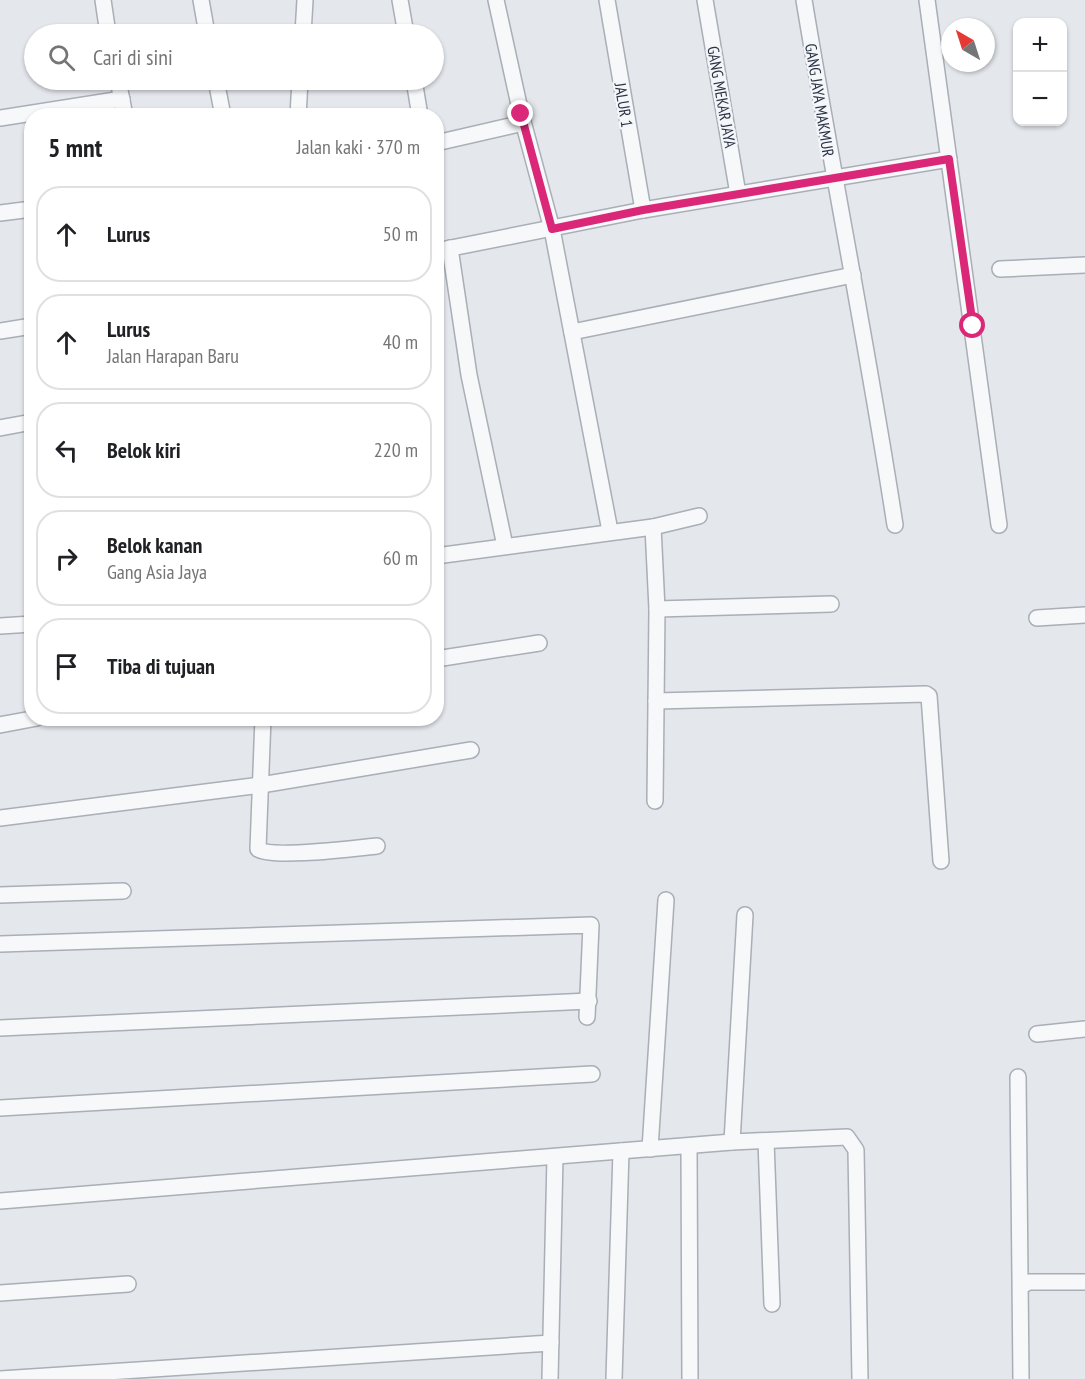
<!DOCTYPE html>
<html lang="id">
<head>
<meta charset="utf-8">
<style>
  :root { --surface:#fff; --page:#f2f2f2; --text:#202124; --muted:#757577; --line:#e0e0e0 }
  body { margin:0; font-family:"PT Sans Narrow",sans-serif; background:var(--page); color:var(--text) }
  .controls { position:absolute; right:18px; top:18px; display:grid; overflow:hidden; border-radius:12px; box-shadow:0 2px 4px #0004 }
  .controls button { width:54px; height:54px; display:grid; place-items:center; padding:0; border:0; border-bottom:2px solid var(--line); background:var(--surface); color:var(--text); font:30px sans-serif }
  .compass { position:absolute; left:941px; top:18px; width:54px; height:54px; border-radius:50%; background:var(--surface); box-shadow:0 2px 4px #0004; rotate:321deg }
  .stop { position:absolute; width:18px; height:18px; margin:-14px; border:4px solid #db2777; border-radius:50%; background:#fff }
  .stop.end { background:#db2777; border-color:#fff; box-shadow:0 2px 6px #0008 }
  .list { margin:0; padding:0; list-style:none }
  h2 { display:flex; justify-content:space-between; align-items:center; height:78px; margin:0; padding:0 24px; font-size:26px }
  h2 small { font-size:20px; font-weight:400; color:var(--muted) }
  .list li { display:grid; grid-template-columns:39px 1fr auto; gap:18px; align-items:center; box-sizing:border-box; height:96px; margin:0 12px 12px; padding:0 12px; border:2px solid var(--line); border-radius:24px }
  .list b { display:block; font-size:22px; white-space:nowrap }
  .list p { margin:0; font-size:20px; white-space:nowrap; color:var(--muted) }
  .list em { font-size:20px; font-style:normal; color:var(--muted) }
  .icon { flex:none; width:33px; height:33px; fill:none; stroke:currentColor; stroke-width:2; stroke-linecap:round; stroke-linejoin:round }
  .map { position:relative; flex:none; width:1085px; height:1379px; overflow:hidden }
  .search { position:absolute; background:var(--surface); box-shadow:0 2px 4px #0004; left:24px; top:24px; width:420px; height:66px; display:flex; align-items:center; gap:15px; box-sizing:border-box; padding:0 21px; border-radius:33px; color:var(--muted); font-size:22px }
  .panel { position:absolute; background:var(--surface); box-shadow:0 2px 4px #0004; left:24px; top:108px; width:420px; height:618px; border-radius:24px }
  .map>svg:first-child { display:block }
</style>
</head>
<body>
<div class="map">
<svg width="1085" height="1379" viewBox="0 0 1085 1379">
  <rect width="100%" height="100%" fill="#e4e7ec"/>
  <g fill="none" stroke-linecap="round" stroke-linejoin="round">
    <defs>
      <g id="minor">
        <polyline points="103,0 108,34"/>
        <polyline points="201,0 207,34"/>
        <polyline points="400,0 406,34"/>
        <polyline points="496,0 521,114 552,229 610,531"/>
        <polyline points="607,0 643,210"/>
        <polyline points="705,0 738,194"/>
        <path d="M 804,0 C 833,176 868,349 895,525"/>
        <polyline points="927,0 999,525"/>
        <polyline points="303,34 305,0"/>
        <polyline points="118,80 125,116"/>
        <polyline points="216,80 223,116"/>
        <polyline points="414,80 420,116"/>
        <polyline points="298,116 300,80"/>
        <polyline points="0,118 122,99"/>
        <polyline points="436,143 523,123"/>
        <polyline points="0,213 32,209"/>
        <polyline points="450,248 469,375 505,546"/>
        <polyline points="436,251 643,210 949,159"/>
        <polyline points="1000,269 1085,265"/>
        <polyline points="0,331 32,326"/>
        <polyline points="572,332 853,275"/>
        <polyline points="0,428 32,422"/>
        <polyline points="653,527 657,609 655,801"/>
        <polyline points="436,556 653,527 699,516"/>
        <polyline points="657,609 831,604"/>
        <polyline points="1037,618 1085,615"/>
        <polyline points="0,626 32,624"/>
        <polyline points="436,659 539,643"/>
        <polyline points="656,701 926,694 929,696 941,861"/>
        <path d="M 263,718 L 258,849 C 271,859 356,848 377,846"/>
        <polyline points="0,725 37,718"/>
        <polyline points="0,818 261,785 471,750"/>
        <polyline points="0,895 123,891"/>
        <polyline points="0,944 591,925 587,1017"/>
        <polyline points="0,1028 589,1001"/>
        <polyline points="1037,1034 1085,1029"/>
        <polyline points="1018,1077 1021,1379"/>
        <polyline points="0,1108 592,1074"/>
        <polyline points="766,1141 772,1304"/>
        <polyline points="732,1142 745,915"/>
        <polyline points="689,1147 690,1379"/>
        <polyline points="650,1149 666,900"/>
        <polyline points="0,1201 732,1142 847,1137 856,1150 860,1379"/>
        <polyline points="1021,1286 1029,1282 1085,1282"/>
        <polyline points="0,1293 128,1284"/>
        <polyline points="0,1379 551,1343"/>
        <polyline points="550,1379 555,1157"/>
        <polyline points="614,1379 621,1151"/>
      </g>
    </defs>
    <use href="#minor" stroke="#a9aeb7" stroke-width="18"/>
    <use href="#minor" stroke="#f7f8fa" stroke-width="15"/>
  </g>
  <g fill="none" stroke-linecap="round" stroke-linejoin="round">
    <polyline stroke="#db2777" stroke-width="8" points="521,114 552,229 643,210 949,159 973,326"/>
  </g>
  <g text-anchor="middle" stroke-width="4.5" stroke-linejoin="round" paint-order="stroke">
    <g font-size="16" fill="#2b3445" stroke="#f4f6f9">
      <text transform="translate(722 97) rotate(80)" y="6">GANG MEKAR JAYA</text>
      <text transform="translate(820 100) rotate(81)" y="6">GANG JAYA MAKMUR</text>
      <text transform="translate(624 105) rotate(81)" y="6">JALUR 1</text>
    </g>
  </g>
</svg>
<div class="controls">
<button>+</button>
<button>−</button>
</div>
<svg class="compass" viewBox="-18 -18 36 36"><path d="M0-13l5 13h-10z" fill="#e53935"/><path d="M0 13l5-13h-10z" fill="#757577"/></svg>
<div class="stop" style="left:973px;top:326px"></div>
<div class="stop end" style="left:521px;top:114px"></div>
<div class="search"><svg class="icon" aria-label="search" viewBox="0 0 24 24"><circle cx="10" cy="10" r="6"/><path d="M15 15l6 6"/></svg>Cari di sini</div>
<section class="panel">
<h2>5 mnt<small>Jalan kaki · 370 m</small></h2>
<ul class="list">
<li><svg class="icon" aria-label="ahead" viewBox="0 0 24 24"><path d="M12 20V5M6 11l6-6 6 6"/></svg><div><b>Lurus</b></div><em>50 m</em></li>
<li><svg class="icon" aria-label="ahead" viewBox="0 0 24 24"><path d="M12 20V5M6 11l6-6 6 6"/></svg><div><b>Lurus</b><p>Jalan Harapan Baru</p></div><em>40 m</em></li>
<li><svg class="icon" aria-label="left" viewBox="0 0 24 24"><path d="M17 20v-9H6M10 6l-5 5 5 5"/></svg><div><b>Belok kiri</b></div><em>220 m</em></li>
<li><svg class="icon" aria-label="right" viewBox="0 0 24 24"><path d="M7 20v-9h11M14 6l5 5-5 5"/></svg><div><b>Belok kanan</b><p>Gang Asia Jaya</p></div><em>60 m</em></li>
<li><svg class="icon" aria-label="arrive" viewBox="0 0 24 24"><path d="M6 21V4h12l-3 4 3 4H6"/></svg><div><b>Tiba di tujuan</b></div></li>
</ul>
</section>
</div>
</body>
</html>
